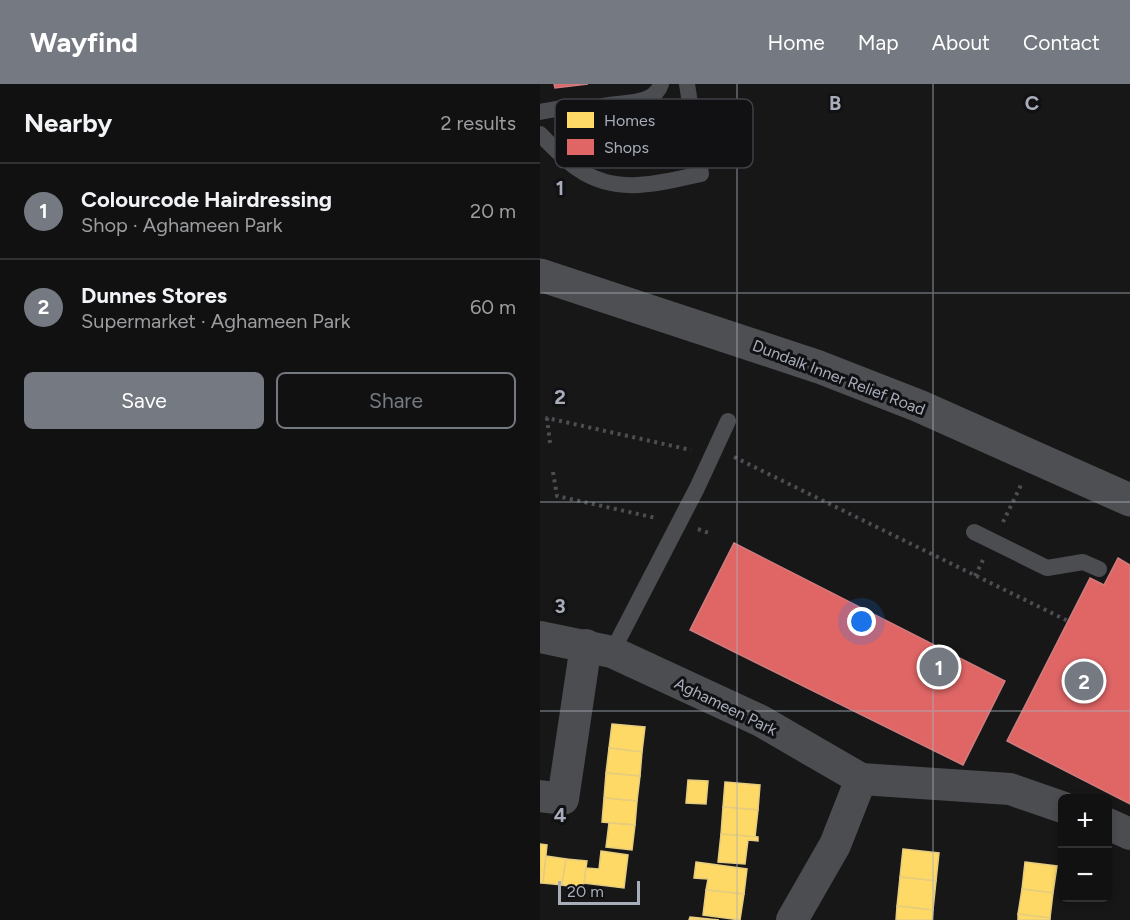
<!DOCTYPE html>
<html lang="en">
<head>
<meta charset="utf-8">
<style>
  :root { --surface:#111112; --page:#1e1f20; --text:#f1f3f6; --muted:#9c9d9f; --line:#303132; --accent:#757981 }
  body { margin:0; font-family:Figtree,sans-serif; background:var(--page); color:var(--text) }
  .controls { position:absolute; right:18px; bottom:18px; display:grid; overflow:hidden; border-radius:9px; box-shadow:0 3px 9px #0003 }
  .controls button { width:54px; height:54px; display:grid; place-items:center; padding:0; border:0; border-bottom:2px solid var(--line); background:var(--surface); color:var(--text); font:30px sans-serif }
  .scale { position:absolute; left:18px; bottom:15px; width:82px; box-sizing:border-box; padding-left:6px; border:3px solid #a7aeba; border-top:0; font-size:16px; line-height:21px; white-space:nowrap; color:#a7aeba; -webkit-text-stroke:4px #111114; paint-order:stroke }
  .you { position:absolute; left:322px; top:538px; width:21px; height:21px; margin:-15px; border:4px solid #fff; border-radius:50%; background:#1a73e8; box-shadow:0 0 0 9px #1a73e833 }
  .badge { display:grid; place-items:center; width:39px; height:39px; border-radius:50%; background:var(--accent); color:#fff; font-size:20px; font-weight:700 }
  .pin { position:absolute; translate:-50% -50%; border:3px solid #fff; box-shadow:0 2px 6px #0006 }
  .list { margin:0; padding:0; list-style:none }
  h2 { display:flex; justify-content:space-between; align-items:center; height:78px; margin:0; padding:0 24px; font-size:26px }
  h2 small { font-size:20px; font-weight:400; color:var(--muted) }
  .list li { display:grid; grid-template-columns:39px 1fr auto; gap:18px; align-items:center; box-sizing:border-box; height:96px; padding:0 24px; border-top:2px solid var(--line) }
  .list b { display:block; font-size:22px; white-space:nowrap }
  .list p { margin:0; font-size:20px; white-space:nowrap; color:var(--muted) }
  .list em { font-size:20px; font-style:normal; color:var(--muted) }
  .actions { display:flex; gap:12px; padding:18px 24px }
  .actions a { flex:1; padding:14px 0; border:2px solid var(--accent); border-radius:9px; text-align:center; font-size:21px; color:var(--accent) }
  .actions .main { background:var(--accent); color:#fff }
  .map { position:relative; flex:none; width:590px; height:836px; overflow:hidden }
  header { display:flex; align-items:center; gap:36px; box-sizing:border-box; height:84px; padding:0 30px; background:var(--accent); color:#fff }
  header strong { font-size:28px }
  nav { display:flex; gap:33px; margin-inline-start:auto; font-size:21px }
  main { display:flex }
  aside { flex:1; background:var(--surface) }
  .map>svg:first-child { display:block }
</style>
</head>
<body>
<header>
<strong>Wayfind</strong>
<nav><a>Home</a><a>Map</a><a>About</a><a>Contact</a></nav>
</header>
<main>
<aside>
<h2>Nearby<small>2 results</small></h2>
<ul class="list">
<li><span class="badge">1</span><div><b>Colourcode Hairdressing</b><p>Shop · Aghameen Park</p></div><em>20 m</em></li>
<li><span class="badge">2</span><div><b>Dunnes Stores</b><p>Supermarket · Aghameen Park</p></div><em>60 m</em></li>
</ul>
<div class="actions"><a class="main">Save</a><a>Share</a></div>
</aside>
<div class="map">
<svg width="590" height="836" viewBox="0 0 590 836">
  <rect width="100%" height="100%" fill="#171718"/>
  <g fill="#ffd966" stroke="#e5cc7f" stroke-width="1.5">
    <polygon points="72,640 105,643 102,668 69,664"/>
    <polygon points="69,664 102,668 100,692 66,689"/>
    <polygon points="66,689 100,692 97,717 64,714"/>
    <polygon points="148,696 168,697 166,720 146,719"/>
    <polygon points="185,698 220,701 218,726 183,723"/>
    <polygon points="64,714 97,717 95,741 62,738"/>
    <polygon points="183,723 218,726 215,753 181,750"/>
    <polygon points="69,739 95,741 92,766 66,763"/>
    <polygon points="181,750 218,753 218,757 208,756 205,780 178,778"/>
    <polygon points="0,760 7,761 3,799 0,799"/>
    <polygon points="363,765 399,769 396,797 360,793"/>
    <polygon points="61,767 88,771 84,804 44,799 46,784 59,785"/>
    <polygon points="6,772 26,775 22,801 3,799"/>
    <polygon points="26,775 47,777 43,804 22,801"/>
    <polygon points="156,778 207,785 204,810 166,806 168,795 154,794"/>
    <polygon points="485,778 517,782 513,809 482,805"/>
    <polygon points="360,793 396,797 393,826 357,822"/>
    <polygon points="482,805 513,809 510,834 478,830"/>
    <polygon points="166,806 204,810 200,836 163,831"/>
    <polygon points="357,822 393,826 392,836 356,836"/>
    <polygon points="478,830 510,834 510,836 478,836"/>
    <polygon points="150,833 179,836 149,836"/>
  </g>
  <g fill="#e06666" stroke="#cf7c7f" stroke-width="1.5">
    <polygon points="14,0 48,0 15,4"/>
    <polygon points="194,459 465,597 423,681 150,546"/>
    <polygon points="578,474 590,481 590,720 467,657 550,494 564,501"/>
  </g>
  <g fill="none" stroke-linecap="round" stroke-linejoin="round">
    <g stroke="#4d4e52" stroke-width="4" stroke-dasharray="3 4.5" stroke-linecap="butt">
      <polyline points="10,359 7,334 151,366"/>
      <polyline points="194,373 528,537"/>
      <polyline points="13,388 17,412 116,434"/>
      <polyline points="463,438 481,401"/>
      <polyline points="158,445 169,449"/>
      <polyline points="435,492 443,476"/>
    </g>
    <g stroke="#4b4d51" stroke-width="16">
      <polyline points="0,28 27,23 52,25"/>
      <path d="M 0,50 C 12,62 25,76 38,85 C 77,112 119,99 161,90 L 147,0"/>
      <path d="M 28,76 C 32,63 34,46 41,35 C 56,9 111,31 121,0"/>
      <polyline points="434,448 507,484 543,478 559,485"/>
      <polyline points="72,568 157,404 188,337"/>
    </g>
    <g stroke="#4b4d51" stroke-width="32">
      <polyline points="0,553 72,568 221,637 321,695 470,705 522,723"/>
      <polyline points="0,712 23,715 46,561"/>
      <polyline points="568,740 590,750"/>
      <polyline points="252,836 295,761 321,695"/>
    </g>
    <polyline stroke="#4e4f52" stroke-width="33" points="0,191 279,283 379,322 590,416"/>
  </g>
  <path fill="none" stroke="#a7aeba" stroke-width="1.5" stroke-opacity="0.55" d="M 197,0 L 197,836M 393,0 L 393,836M 0,209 L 590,209M 0,418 L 590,418M 0,627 L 590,627"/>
  <g text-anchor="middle" stroke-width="6" stroke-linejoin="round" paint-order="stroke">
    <g font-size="16" fill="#a7aeba" stroke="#111114">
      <text transform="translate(299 293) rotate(21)" y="6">Dundalk Inner Relief Road</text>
      <text transform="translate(186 622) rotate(26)" y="6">Aghameen Park</text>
    </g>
  </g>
  <rect x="15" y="15" width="198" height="69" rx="9" fill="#111114" stroke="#3e4046" stroke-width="1.5"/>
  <rect x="27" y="28" width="27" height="16" fill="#ffd966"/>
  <rect x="27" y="55" width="27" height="16" fill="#e06666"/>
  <g font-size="16" fill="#a7aeba">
    <text x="64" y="42">Homes</text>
    <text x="64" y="69">Shops</text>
  </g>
  <g font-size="20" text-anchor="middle" font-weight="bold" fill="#a7aeba" stroke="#111114" stroke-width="6" stroke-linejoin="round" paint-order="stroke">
    <text x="295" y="26">B</text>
    <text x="492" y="26">C</text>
    <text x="20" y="111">1</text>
    <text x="20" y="320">2</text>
    <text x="20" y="529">3</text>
    <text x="20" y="738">4</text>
  </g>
</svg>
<div class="controls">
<button>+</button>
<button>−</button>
</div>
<div class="scale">20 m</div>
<div class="you"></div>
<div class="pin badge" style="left:399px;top:583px">1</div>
<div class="pin badge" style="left:544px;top:597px">2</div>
</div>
</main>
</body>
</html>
